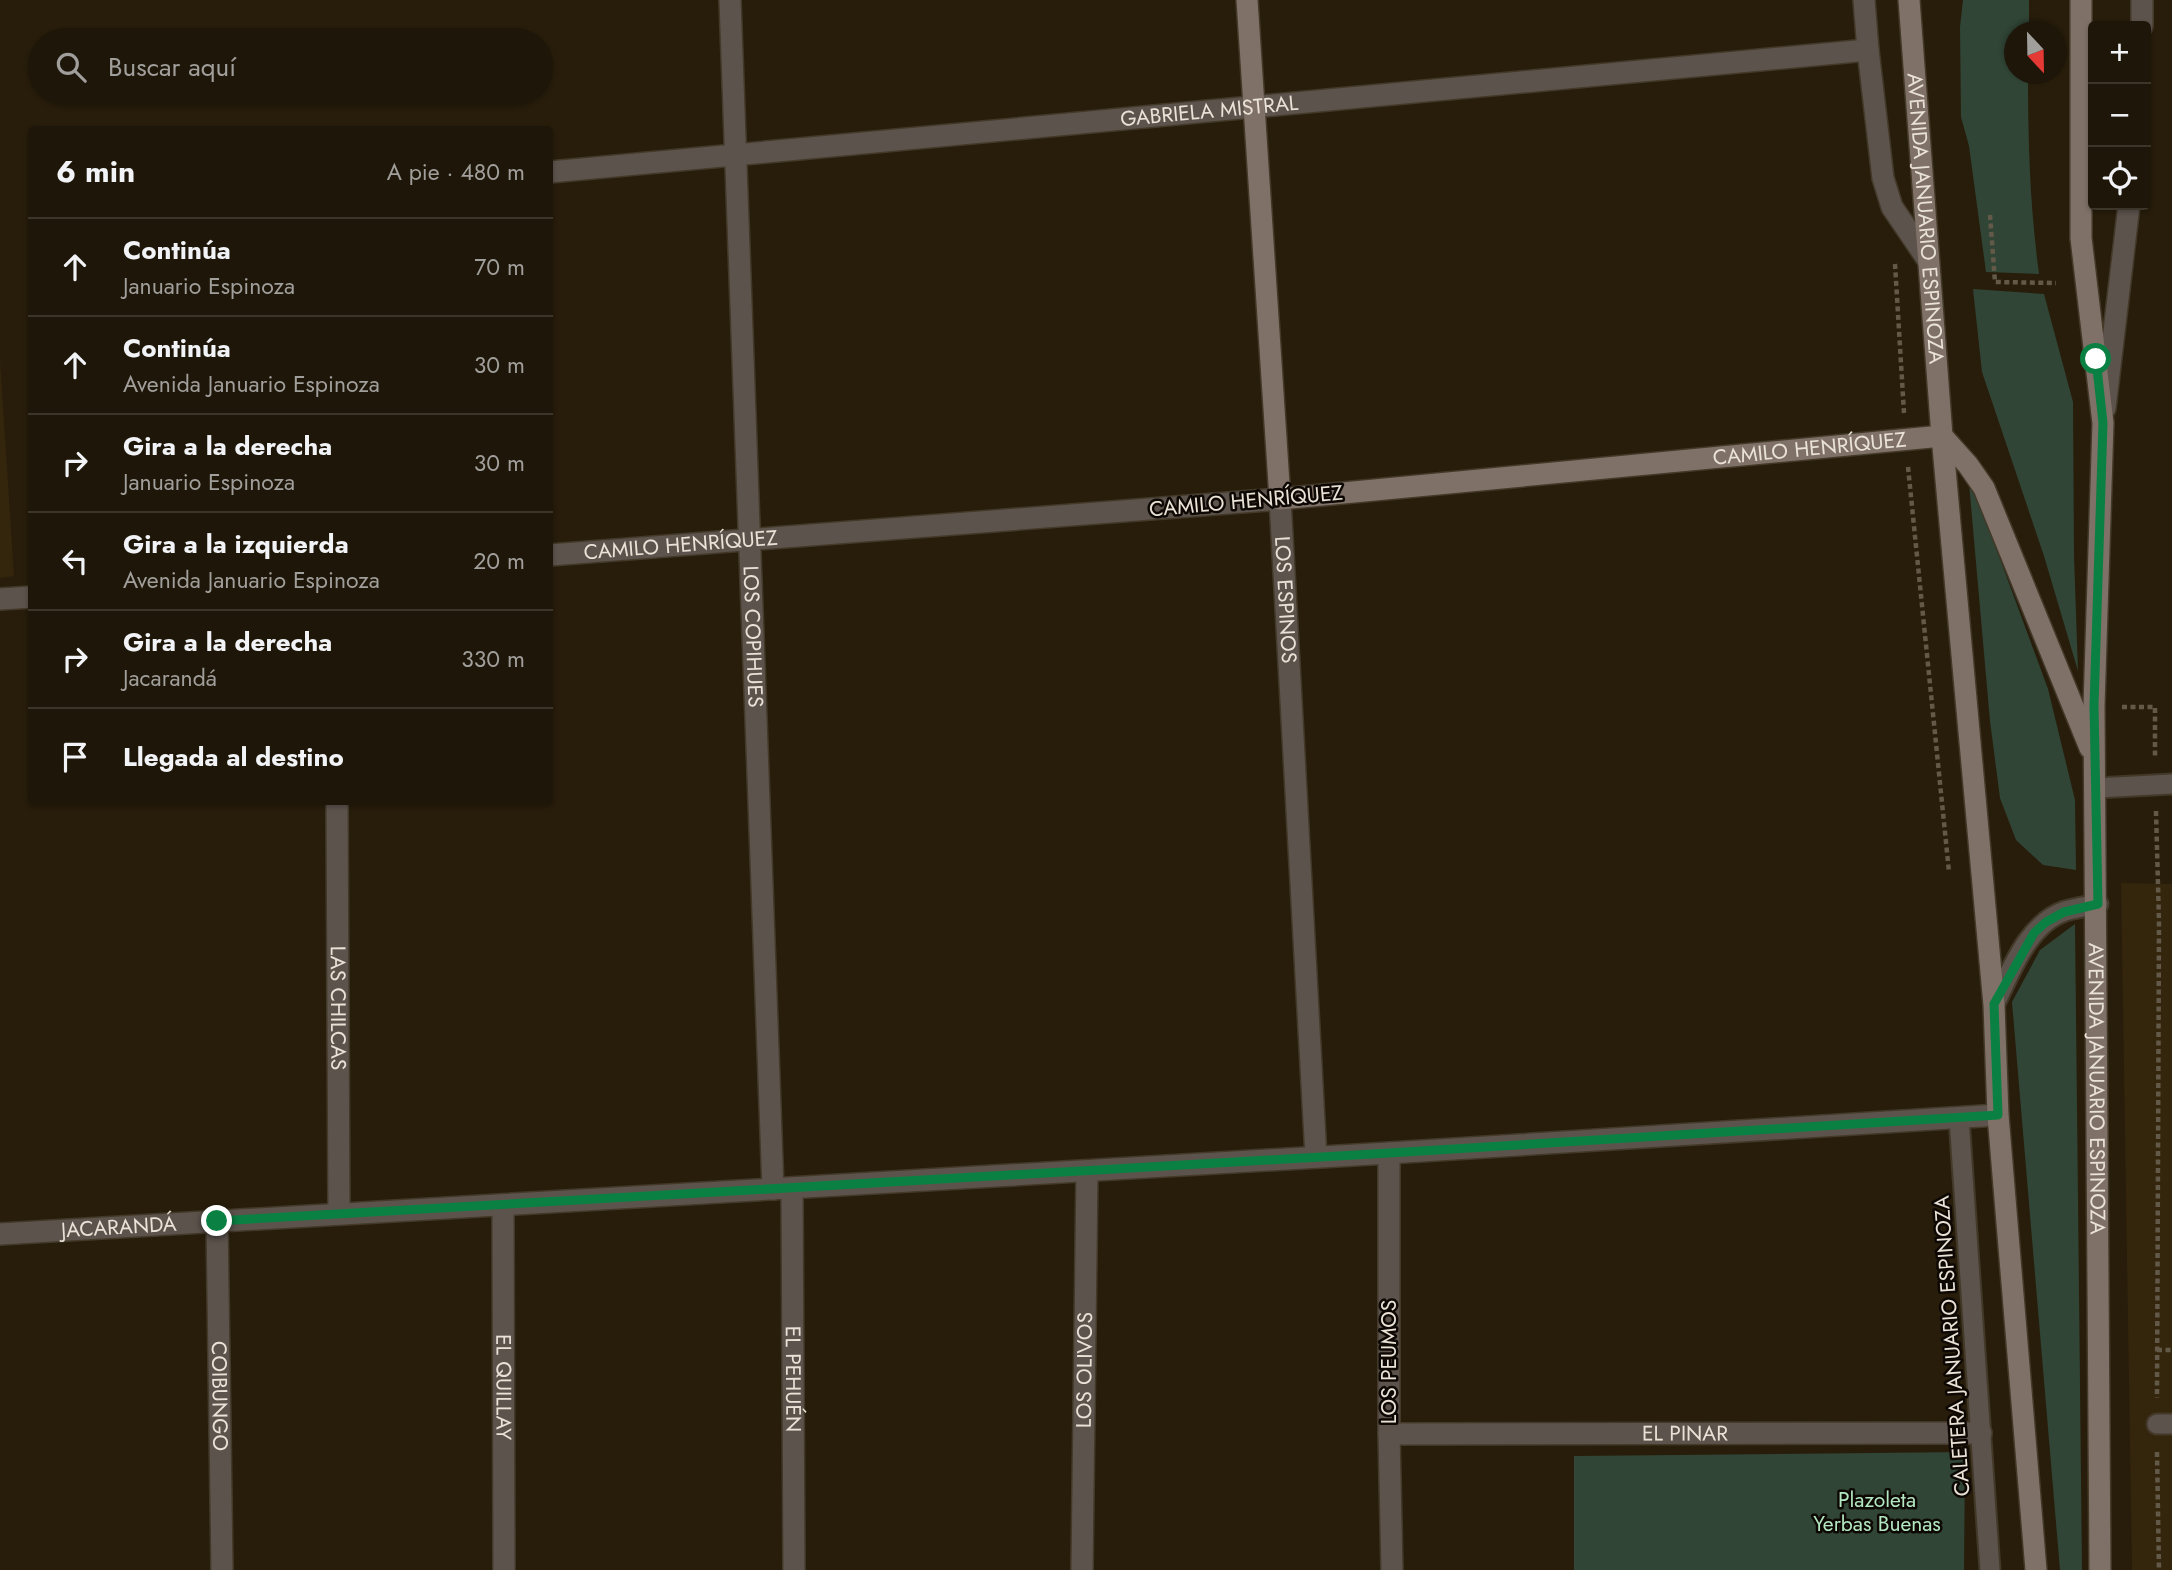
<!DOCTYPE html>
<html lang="es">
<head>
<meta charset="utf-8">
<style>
  :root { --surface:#1e1608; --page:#261f12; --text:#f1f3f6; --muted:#a19f9c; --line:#3c3529 }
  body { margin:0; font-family:Jost,sans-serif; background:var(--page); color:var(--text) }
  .controls { position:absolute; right:21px; top:21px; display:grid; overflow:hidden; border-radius:7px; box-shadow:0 2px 5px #0004 }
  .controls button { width:63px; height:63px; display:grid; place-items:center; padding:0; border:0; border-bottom:2px solid var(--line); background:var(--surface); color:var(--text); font:35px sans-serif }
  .compass { position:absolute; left:2004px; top:21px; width:63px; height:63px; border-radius:50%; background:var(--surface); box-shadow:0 2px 5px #0004; rotate:158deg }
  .stop { position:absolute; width:21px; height:21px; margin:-16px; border:5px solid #0b8043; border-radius:50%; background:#fff }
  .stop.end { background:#0b8043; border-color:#fff; box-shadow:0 2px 7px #0008 }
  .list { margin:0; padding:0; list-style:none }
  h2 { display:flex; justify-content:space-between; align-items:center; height:91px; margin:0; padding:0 28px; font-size:30px }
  h2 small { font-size:23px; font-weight:400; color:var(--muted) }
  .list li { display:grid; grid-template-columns:46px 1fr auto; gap:21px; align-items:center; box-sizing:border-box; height:98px; padding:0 28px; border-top:2px solid var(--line) }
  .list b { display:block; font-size:26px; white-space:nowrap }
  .list p { margin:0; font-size:23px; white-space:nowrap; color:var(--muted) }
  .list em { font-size:23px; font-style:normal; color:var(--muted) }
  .icon { flex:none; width:38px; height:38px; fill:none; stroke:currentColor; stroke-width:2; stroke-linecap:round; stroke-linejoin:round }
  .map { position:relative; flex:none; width:2172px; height:1570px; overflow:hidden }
  .search { position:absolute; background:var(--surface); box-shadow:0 2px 5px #0004; left:28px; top:28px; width:525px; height:77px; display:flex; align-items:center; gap:18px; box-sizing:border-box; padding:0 24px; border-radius:38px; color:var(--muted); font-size:26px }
  .panel { position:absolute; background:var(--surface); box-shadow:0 2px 5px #0004; left:28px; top:126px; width:525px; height:679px; border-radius:7px }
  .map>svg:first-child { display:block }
</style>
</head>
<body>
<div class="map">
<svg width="2172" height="1570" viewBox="0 0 2172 1570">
  <rect width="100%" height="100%" fill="#281d0b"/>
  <g fill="#34260d">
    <polygon points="0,360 14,576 0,578"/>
    <polygon points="2121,883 2172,884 2172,1570 2132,1570"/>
  </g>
  <g fill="#304536">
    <path d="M 1963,0 L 2029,0 L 2029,31 L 2014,32 L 2014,74 L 2028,74 C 2028,141 2030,207 2039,274 L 1986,272 L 1969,146 L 1961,117 L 1960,27 Z"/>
    <polygon points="1973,289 2044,294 2073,402 2074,556 2078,671 2044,556 1982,372"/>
    <polygon points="1968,472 2048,689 2075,800 2076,870 2043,865 2016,840 2000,798 1990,721"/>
    <polygon points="2075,924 2082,1570 2060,1570 2012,1002 2040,950"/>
    <polygon points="1965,1452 1964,1570 1574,1570 1574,1456"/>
  </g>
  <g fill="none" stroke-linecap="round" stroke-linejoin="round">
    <defs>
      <g id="lane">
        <polyline points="2096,788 2172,784"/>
        <path d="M 1994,1005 C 2011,972 2027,924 2065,911 C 2076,908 2087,906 2098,904"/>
        <polyline points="1959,1118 1990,1570"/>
        <polyline points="2157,1424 2172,1424"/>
      </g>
      <g id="street">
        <path id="s1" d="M 730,0 L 773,1189"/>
        <polyline points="1864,0 1868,50 1883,178 1892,207 1928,260"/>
        <polyline points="2142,0 2142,26"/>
        <path id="s2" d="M 550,172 L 1868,50"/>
        <polyline points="2105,408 2129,205"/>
        <path id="s3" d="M 550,555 L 1280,499 L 1316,1157"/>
        <polyline points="0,599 32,597"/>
        <path id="s4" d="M 337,802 L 339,1214"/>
        <polyline points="1389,1153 1389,1434 1392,1570"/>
        <path id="s5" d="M 792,1188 L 794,1570"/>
        <path id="s6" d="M 503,1205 L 504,1570"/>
        <path id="s7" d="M 217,1221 L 222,1570"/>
        <path id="s8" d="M 0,1234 L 1389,1153 L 1998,1115"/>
        <path id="s9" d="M 1389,1434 L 1981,1433"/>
        <path id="s10" d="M 1082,1570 L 1087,1171"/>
      </g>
      <g id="secondary">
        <path id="s11" d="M 1247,0 L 1280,499 L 1942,436"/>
        <path id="s12" d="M 1909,0 L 1942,436 L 1994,1005 L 1998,1115 L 2036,1570"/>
        <path id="s13" d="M 2081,0 L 2081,238 L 2103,423 L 2094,706 L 2100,1570"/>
        <polyline points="1942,436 1968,465 1984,488 2090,748"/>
      </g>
    </defs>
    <use href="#lane" stroke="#433928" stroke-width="23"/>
    <use href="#street" stroke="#433928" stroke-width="24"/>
    <use href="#secondary" stroke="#433928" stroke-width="24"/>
    <g stroke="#635949" stroke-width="4.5" stroke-dasharray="5 3.5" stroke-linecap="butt">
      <polyline points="1990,215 1995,282 2056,283"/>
      <polyline points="1895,264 1904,413"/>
      <polyline points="1908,467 1949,872"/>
      <polyline points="2122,707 2155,707 2155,757"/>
      <polyline points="2156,811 2159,922 2157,1398"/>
      <polyline points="2157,1350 2172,1350"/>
      <polyline points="2157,1452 2159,1570"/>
    </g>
    <use href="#lane" stroke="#5d534d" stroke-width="19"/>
    <use href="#street" stroke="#5d534d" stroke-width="21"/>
    <use href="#secondary" stroke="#7f7167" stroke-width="21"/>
  </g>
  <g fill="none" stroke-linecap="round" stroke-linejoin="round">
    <polyline stroke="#0b8043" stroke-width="9" points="217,1221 1389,1153 1998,1115 1994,1004 2034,933 2046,922 2064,912 2098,904 2094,706 2103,423 2096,359"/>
  </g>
  <g text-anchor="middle" stroke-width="5" stroke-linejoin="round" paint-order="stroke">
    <g font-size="21" fill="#eae2d7" stroke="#0d0803">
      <text dy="7" stroke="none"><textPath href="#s2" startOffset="662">GABRIELA MISTRAL</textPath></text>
      <text dy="7" stroke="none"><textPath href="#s12" startOffset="219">AVENIDA JANUARIO ESPINOZA</textPath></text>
      <text dy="7" stroke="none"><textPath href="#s11" startOffset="1032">CAMILO HENRÍQUEZ</textPath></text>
      <text transform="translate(1246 501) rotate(-5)" y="7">CAMILO HENRÍQUEZ</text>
      <text dy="7" stroke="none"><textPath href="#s3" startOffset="131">CAMILO HENRÍQUEZ</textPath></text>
      <text dy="7" stroke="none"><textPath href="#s3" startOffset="833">LOS ESPINOS</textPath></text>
      <text dy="7" stroke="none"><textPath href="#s1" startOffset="637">LOS COPIHUES</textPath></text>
      <text dy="7" stroke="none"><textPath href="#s4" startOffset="206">LAS CHILCAS</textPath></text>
      <text dy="7" stroke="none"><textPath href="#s13" startOffset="1090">AVENIDA JANUARIO ESPINOZA</textPath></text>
      <text dy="7" stroke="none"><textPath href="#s8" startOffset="119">JACARANDÁ</textPath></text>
      <text transform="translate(1952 1346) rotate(-94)" y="7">CALETERA JANUARIO ESPINOZA</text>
      <text transform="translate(1389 1362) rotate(-90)" y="7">LOS PEUMOS</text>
      <text dy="7" stroke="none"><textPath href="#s10" startOffset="200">LOS OLIVOS</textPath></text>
      <text dy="7" stroke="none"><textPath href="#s5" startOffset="191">EL PEHUÉN</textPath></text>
      <text dy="7" stroke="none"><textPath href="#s6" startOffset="182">EL QUILLAY</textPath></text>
      <text dy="7" stroke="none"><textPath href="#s7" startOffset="175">COIBUNGO</textPath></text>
      <text dy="7" stroke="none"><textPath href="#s9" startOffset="296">EL PINAR</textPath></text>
    </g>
    <g font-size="21" fill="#b3e7c1" stroke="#0d0803">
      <text x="1877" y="1507">Plazoleta<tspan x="1877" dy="24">Yerbas Buenas</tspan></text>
    </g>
  </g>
</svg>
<div class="controls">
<button>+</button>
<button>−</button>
<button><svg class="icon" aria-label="locate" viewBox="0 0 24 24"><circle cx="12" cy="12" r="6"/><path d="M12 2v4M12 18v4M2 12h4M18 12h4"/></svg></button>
</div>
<svg class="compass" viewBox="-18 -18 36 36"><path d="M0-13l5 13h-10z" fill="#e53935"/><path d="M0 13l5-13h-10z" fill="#a19f9c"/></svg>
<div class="stop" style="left:2096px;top:359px"></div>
<div class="stop end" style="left:217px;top:1221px"></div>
<div class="search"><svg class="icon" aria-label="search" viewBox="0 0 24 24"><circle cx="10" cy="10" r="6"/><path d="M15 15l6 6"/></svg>Buscar aquí</div>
<section class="panel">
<h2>6 min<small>A pie · 480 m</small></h2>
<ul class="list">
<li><svg class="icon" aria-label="ahead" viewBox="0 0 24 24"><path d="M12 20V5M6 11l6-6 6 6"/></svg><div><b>Continúa</b><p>Januario Espinoza</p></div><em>70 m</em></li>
<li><svg class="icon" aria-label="ahead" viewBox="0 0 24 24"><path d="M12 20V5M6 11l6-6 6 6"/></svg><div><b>Continúa</b><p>Avenida Januario Espinoza</p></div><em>30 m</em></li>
<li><svg class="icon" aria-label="right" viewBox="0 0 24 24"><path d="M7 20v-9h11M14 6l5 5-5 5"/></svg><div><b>Gira a la derecha</b><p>Januario Espinoza</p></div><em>30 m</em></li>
<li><svg class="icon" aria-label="left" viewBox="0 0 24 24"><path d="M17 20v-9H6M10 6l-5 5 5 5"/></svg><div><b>Gira a la izquierda</b><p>Avenida Januario Espinoza</p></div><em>20 m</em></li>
<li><svg class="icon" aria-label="right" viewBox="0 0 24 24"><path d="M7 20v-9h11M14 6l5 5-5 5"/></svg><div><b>Gira a la derecha</b><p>Jacarandá</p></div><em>330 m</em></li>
<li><svg class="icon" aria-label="arrive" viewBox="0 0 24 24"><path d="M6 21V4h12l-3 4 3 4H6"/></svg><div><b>Llegada al destino</b></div></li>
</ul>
</section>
</div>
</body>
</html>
